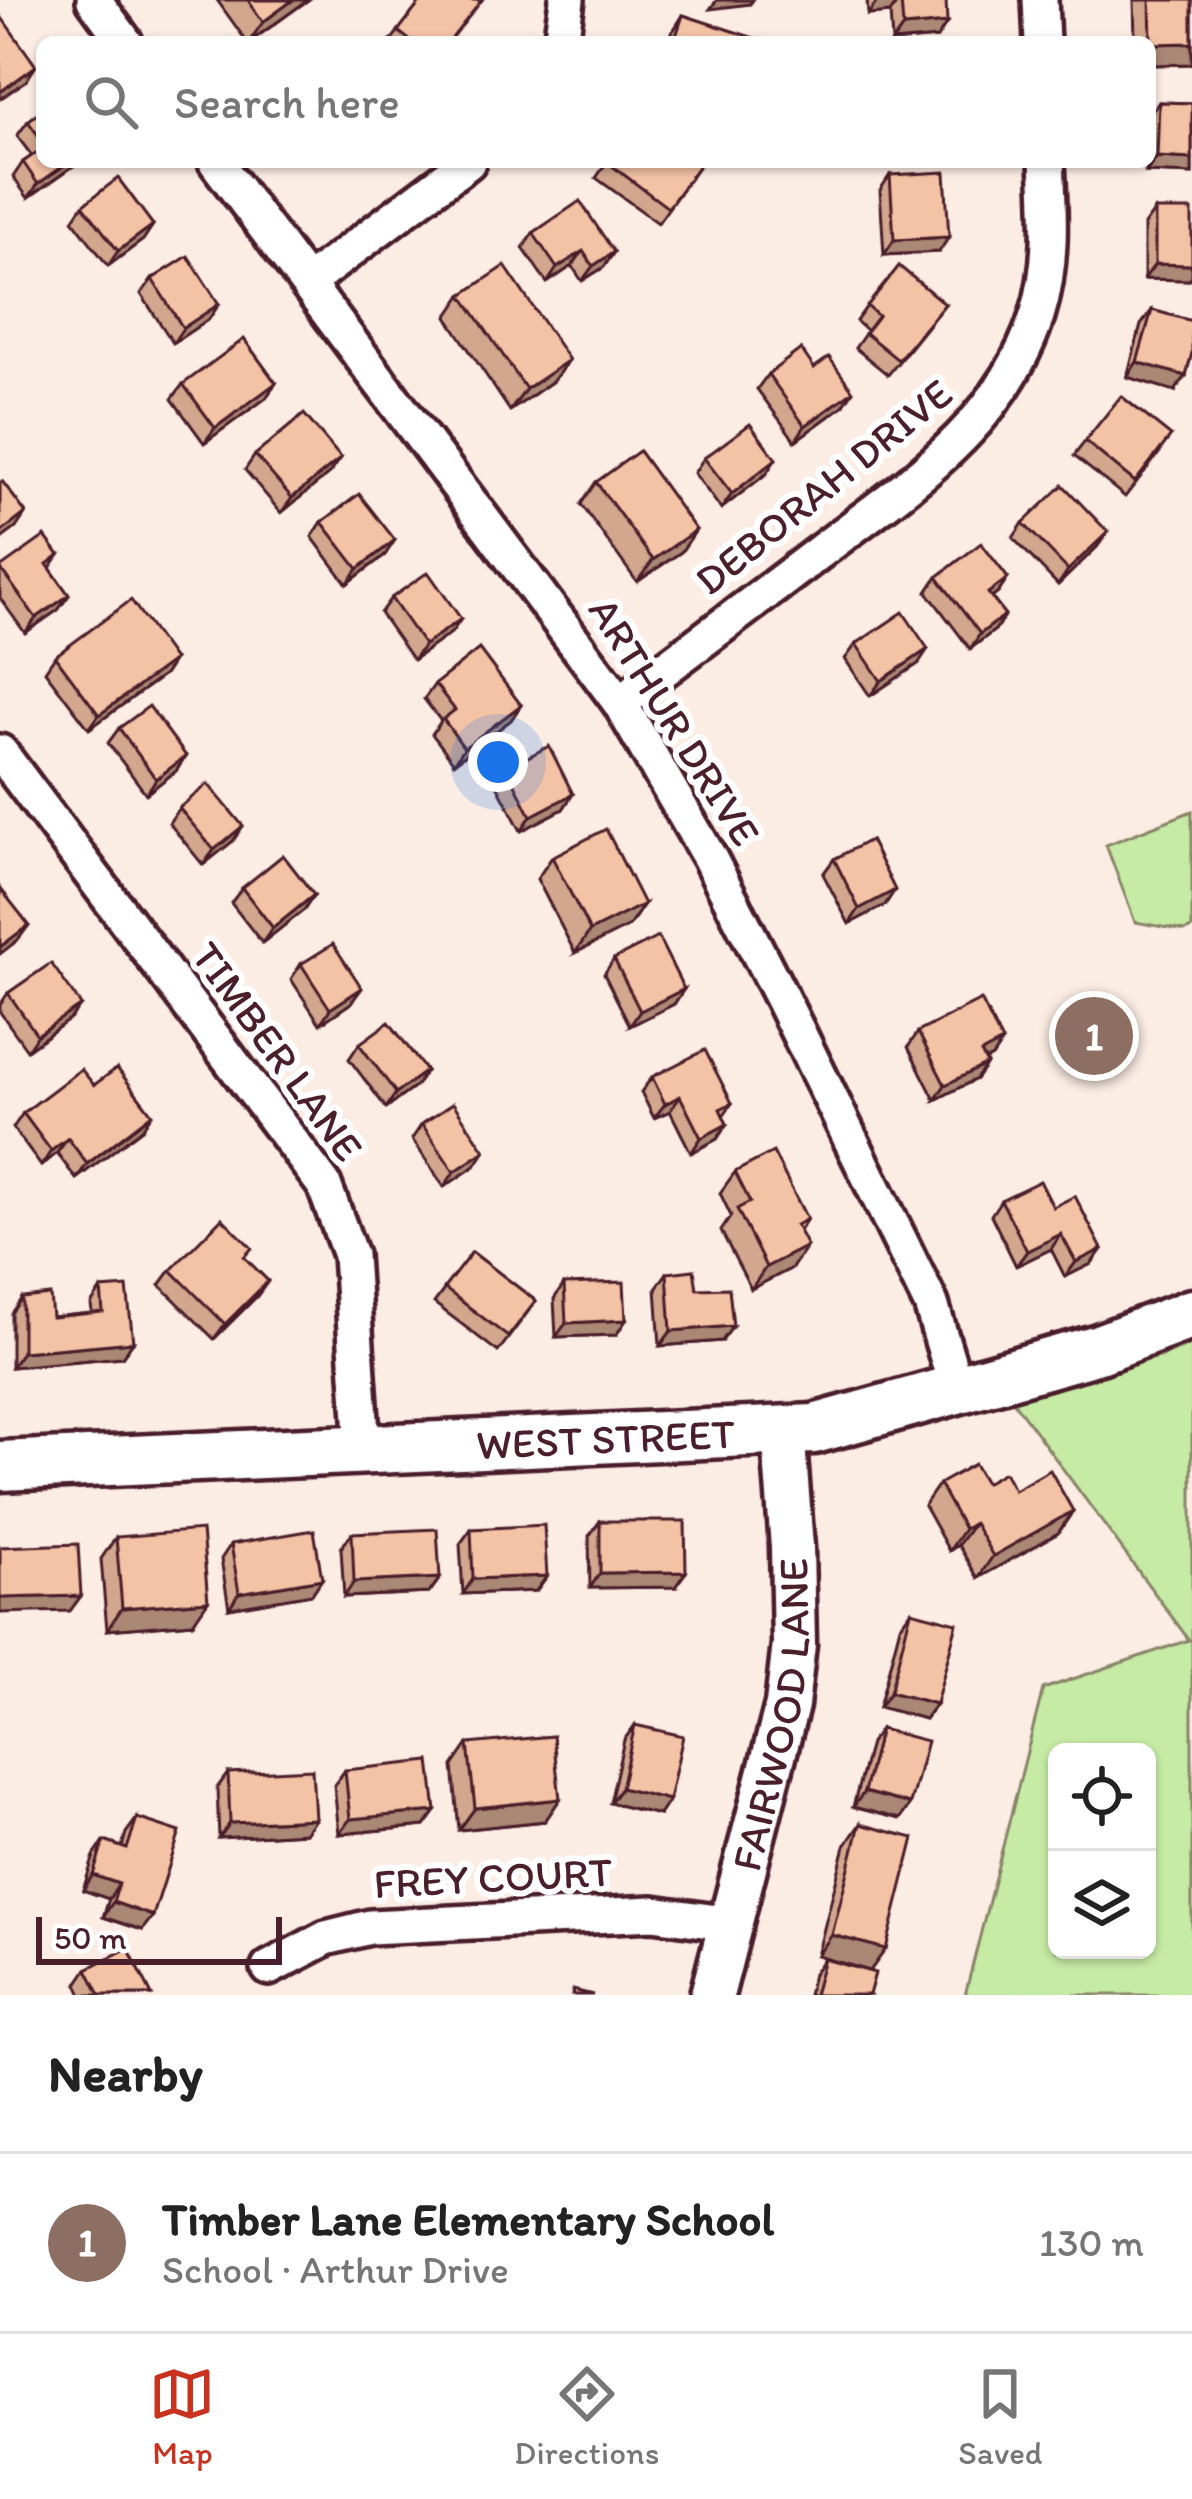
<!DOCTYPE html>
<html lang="en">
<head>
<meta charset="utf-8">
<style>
  :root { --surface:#fff; --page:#f6f6f6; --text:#222; --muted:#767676; --line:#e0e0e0; --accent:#c8321e }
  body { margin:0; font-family:Itim,sans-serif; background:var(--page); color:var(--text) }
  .controls { position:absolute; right:36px; bottom:36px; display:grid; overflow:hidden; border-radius:18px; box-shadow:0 3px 9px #0004 }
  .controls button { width:108px; height:108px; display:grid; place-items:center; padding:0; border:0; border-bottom:3px solid var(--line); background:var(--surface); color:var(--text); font:60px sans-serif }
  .scale { position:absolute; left:36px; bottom:30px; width:246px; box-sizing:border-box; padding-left:12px; border:6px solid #4a1f2b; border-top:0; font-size:33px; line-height:42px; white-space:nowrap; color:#4a1f2b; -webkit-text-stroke:9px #fff; paint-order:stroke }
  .you { position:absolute; left:498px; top:762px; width:42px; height:42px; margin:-30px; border:9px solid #fff; border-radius:50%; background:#1a73e8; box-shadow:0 0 0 18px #1a73e833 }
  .badge { display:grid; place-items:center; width:78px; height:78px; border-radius:50%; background:var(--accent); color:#fff; font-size:39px; font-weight:700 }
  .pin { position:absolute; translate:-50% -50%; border:6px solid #fff; box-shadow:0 3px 12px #0006 }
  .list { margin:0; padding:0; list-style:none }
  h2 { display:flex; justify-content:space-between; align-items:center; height:156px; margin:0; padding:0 48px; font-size:51px }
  h2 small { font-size:39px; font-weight:400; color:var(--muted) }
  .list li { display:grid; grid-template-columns:78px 1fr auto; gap:36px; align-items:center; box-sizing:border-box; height:180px; padding:0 48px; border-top:3px solid var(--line) }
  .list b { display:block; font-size:45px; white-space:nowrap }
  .list p { margin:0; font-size:39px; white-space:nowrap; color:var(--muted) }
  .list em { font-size:39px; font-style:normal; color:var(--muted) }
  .icon { flex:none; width:66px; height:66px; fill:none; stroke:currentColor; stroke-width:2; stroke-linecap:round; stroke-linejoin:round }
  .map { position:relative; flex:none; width:1192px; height:1995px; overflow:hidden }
  .search { position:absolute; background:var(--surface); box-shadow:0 3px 9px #0004; left:36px; right:36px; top:36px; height:132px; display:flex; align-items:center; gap:30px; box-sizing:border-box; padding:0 42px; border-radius:18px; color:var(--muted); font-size:45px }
  .sheet { height:336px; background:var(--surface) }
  nav { display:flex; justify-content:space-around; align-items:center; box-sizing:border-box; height:168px; border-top:3px solid var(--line); background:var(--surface); font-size:33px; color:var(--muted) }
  nav a { display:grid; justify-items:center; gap:6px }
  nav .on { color:var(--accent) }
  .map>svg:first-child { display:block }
</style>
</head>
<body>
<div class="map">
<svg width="1192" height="1995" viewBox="0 0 1192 1995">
  <rect width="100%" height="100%" fill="#fcede4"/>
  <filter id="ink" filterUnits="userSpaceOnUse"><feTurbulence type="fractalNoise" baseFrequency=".00833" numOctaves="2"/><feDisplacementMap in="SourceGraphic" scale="24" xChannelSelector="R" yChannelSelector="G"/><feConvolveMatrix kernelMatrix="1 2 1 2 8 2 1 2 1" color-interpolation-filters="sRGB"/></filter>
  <g filter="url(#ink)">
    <g fill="#c6eba5" stroke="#888568" stroke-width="3" fill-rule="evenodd">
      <polygon points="1192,811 1192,928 1185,931 1135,922 1106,845"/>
      <path d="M 1192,1344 L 1192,1995 L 965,1995 L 1043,1689 L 1189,1640 L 1010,1397 L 1159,1357 ZM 1057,1752 L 1147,1752 L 1147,1950 L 1057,1950 Z"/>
    </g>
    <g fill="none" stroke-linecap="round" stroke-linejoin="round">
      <defs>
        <g id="minor">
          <polyline points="94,0 125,42"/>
          <polyline points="1040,0 1042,42"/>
          <polyline points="561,42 567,0"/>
          <polyline points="216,162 620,703 709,857 782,999 931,1304 956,1387"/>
          <polyline points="307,283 468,162"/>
          <path d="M 620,703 C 685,653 752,604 817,554 C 905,487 1001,427 1037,316 C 1053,266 1050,214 1047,162"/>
          <polyline points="0,752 324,1185 350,1255 363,1449"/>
          <polyline points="269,1968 326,1938 370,1927 653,1913 731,1924"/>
        </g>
        <g id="tertiary">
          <path id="s1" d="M 712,1995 L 787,1705 L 794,1644 L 792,1547 L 783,1430"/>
        </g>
        <g id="secondary">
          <path id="s2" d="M 0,1466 L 814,1429 L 1099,1349 L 1192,1314"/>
        </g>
      </defs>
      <use href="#minor" stroke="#4a1f2b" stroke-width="42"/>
      <use href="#tertiary" stroke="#4a1f2b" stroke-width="51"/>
      <use href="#secondary" stroke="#4a1f2b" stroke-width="57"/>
      <use href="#minor" stroke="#fff" stroke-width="33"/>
      <use href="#tertiary" stroke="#fff" stroke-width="42"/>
      <use href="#secondary" stroke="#fff" stroke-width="48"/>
    </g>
    <g fill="#d2a78e" stroke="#4a1f2b" stroke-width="3">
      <polygon points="217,0 308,0 250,42 247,42"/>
      <polygon points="422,0 450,42 390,42"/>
      <polygon points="867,0 946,0 937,38 892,42 890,13 868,15"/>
      <polygon points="1134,0 1192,0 1192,64 1150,65 1150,42 1135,42"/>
      <polygon points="683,15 764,42 666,42"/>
      <polygon points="1159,102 1192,103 1192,174 1146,172 1147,162 1150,162 1150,114"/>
      <polygon points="42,110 42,162 79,162 28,198 13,177 23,162 32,156 17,136 28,121"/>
      <polygon points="607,162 700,164 658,223 596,178"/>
      <polygon points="890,175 939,252 884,255 880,190"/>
      <polygon points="83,205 153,225 143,240 108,266 73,220"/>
      <polygon points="1155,210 1189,280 1144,279 1144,225"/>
      <polygon points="533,233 614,252 604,267 582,281 572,266 547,283 523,248"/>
      <polygon points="152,279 219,304 209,319 173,343 141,294"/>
      <polygon points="462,295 569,360 553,381 510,411 447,317"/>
      <polygon points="945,304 888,375 855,348 867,331 856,321 867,306"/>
      <polygon points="1152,310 1175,391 1127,377 1141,325"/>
      <polygon points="768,374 843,406 795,441 757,389"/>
      <polygon points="276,383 266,398 204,443 172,399 183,384"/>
      <polygon points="1085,441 1161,451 1125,497 1074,456"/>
      <polygon points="255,455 341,458 330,473 281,513 245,470"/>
      <polygon points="704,458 766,474 721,509 694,473"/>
      <polygon points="596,482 696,530 681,552 637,582 581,504"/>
      <polygon points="322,522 395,540 385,555 347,584 312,537"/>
      <polygon points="1023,523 1108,532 1097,547 1058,585 1013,538"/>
      <polygon points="59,555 50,568 69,595 58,610 25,633 0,598 0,568"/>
      <polygon points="937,577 1008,578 998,593 992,598 1005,615 995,630 970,649 927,592"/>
      <polygon points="391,598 461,619 451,633 413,660 380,613"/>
      <polygon points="856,644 918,664 870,696 845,659"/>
      <polygon points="55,656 174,660 164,675 89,729 45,671"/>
      <polygon points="435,684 521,705 511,720 454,763 432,734 441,721 424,699"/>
      <polygon points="119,728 186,756 176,771 146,794 108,743"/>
      <polygon points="507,768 573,794 563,809 521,831 496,783"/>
      <polygon points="179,808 233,841 203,865 169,823"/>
      <polygon points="552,857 644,904 629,926 575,953 537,879"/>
      <polygon points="834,859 885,905 849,924 823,874"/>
      <polygon points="242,888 314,895 304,910 262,943 231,903"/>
      <polygon points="614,959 684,989 674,1004 630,1026 604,974"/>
      <polygon points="301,964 351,1003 320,1024 291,979"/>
      <polygon points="8,993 70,1019 27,1050 0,1012 0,1005"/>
      <polygon points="918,1032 1002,1042 992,1057 985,1061 987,1064 976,1079 935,1100 908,1047"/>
      <polygon points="359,1044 426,1071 416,1086 386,1108 349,1059"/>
      <polygon points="652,1077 732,1103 723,1116 727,1124 717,1139 691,1153 670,1111 654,1118 641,1092"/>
      <polygon points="94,1085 142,1129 76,1179 57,1153 41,1166 13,1128 23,1113"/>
      <polygon points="422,1124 475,1166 444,1187 412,1139"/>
      <polygon points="735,1172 807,1219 799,1231 792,1268 751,1289 721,1231 731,1216 720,1193"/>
      <polygon points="1001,1200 1053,1207 1102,1249 1091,1264 1065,1277 1051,1249 1016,1266 991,1215"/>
      <polygon points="472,1252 536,1301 498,1352 434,1303"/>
      <polygon points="245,1258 268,1281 257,1296 214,1339 160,1285 171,1270"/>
      <polygon points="667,1273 722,1341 660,1346 656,1288"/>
      <polygon points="564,1284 626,1320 616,1335 556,1337 554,1299"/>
      <polygon points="101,1289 122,1357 11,1367 11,1313 22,1298 52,1317 92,1313 91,1304"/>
      <polygon points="985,1483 1014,1490 1073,1511 1058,1533 978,1578 958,1545 949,1551 924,1506 939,1484"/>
      <polygon points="600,1521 675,1587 590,1588 589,1536"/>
      <polygon points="471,1529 547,1576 536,1591 463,1594 460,1544"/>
      <polygon points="352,1533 440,1578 429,1593 344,1597 341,1548"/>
      <polygon points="116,1537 193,1623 107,1630 101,1559"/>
      <polygon points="231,1544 322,1579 312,1594 229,1608 221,1559"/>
      <polygon points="911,1611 936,1704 925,1719 879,1707 900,1626"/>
      <polygon points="635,1725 659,1815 610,1803 624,1740"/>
      <polygon points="880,1729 910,1804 900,1819 853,1807 870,1743"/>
      <polygon points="468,1744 560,1799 545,1821 459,1830 453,1766"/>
      <polygon points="345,1770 436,1811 425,1826 339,1834 334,1785"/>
      <polygon points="228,1773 315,1819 305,1833 219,1838 217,1788"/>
      <polygon points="137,1818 142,1930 103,1917 109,1899 83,1890 94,1856 104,1841 122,1847 126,1833"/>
      <polygon points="860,1824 870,1971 817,1956 845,1846"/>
      <polygon points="824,1959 869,1995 808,1995 813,1974"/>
      <polygon points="87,1969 152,1995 82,1995 77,1984"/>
    </g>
    <g fill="#ab8874" stroke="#4a1f2b" stroke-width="3">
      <polygon points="293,0 308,0 249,42 263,22"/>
      <polygon points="717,0 753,0 750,4 710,9"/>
      <polygon points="878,0 899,0 890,13 868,15"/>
      <polygon points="947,23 937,38 892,42 903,27"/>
      <polygon points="1192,43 1192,64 1150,65 1151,44"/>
      <polygon points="36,66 26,81 0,99 0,92"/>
      <polygon points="1157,157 1192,159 1192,174 1146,172"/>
      <polygon points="69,162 79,162 28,198 38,184"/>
      <polygon points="153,225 143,240 108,266 118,251"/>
      <polygon points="949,237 939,252 884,255 894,240"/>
      <polygon points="583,251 572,266 547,283 557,268"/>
      <polygon points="614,252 604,267 582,281 593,266"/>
      <polygon points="1155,264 1192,265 1192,276 1189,280 1144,279"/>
      <polygon points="219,304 209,319 173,343 183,328"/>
      <polygon points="569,360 553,381 510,411 526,389"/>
      <polygon points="1137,362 1186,376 1175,391 1127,377"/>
      <polygon points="276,383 266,398 204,443 215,428"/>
      <polygon points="853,391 843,406 795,441 805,426"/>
      <polygon points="341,458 330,473 281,513 292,498"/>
      <polygon points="776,459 766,474 721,509 732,494"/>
      <polygon points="26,513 16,528 0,540 0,533"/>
      <polygon points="696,530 681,552 637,582 653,560"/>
      <polygon points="1108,532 1097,547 1058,585 1068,570"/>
      <polygon points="395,540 385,555 347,584 358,569"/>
      <polygon points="1008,578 998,593 978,608 988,593"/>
      <polygon points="69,595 58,610 25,633 36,618"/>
      <polygon points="1005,615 995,630 970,649 980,634"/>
      <polygon points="461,619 451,633 413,660 424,645"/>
      <polygon points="928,649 918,664 870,696 881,681"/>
      <polygon points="174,660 164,675 89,729 99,715"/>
      <polygon points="521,705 511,720 454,763 464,748"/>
      <polygon points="186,756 176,771 146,794 156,779"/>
      <polygon points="573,794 563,809 521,831 531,816"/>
      <polygon points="243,826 233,841 203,865 214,850"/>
      <polygon points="895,890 885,905 849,924 859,909"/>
      <polygon points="314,895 304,910 262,943 273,928"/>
      <polygon points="644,904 629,926 575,953 590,931"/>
      <polygon points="29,925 18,940 0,954 0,947"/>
      <polygon points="362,988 351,1003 320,1024 330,1009"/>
      <polygon points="684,989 674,1004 630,1026 640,1011"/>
      <polygon points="81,1005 70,1019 27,1050 37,1035"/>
      <polygon points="1002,1042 992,1057 970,1068 981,1053"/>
      <polygon points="987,1064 976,1079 935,1100 945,1085"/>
      <polygon points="426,1071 416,1086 386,1108 396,1093"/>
      <polygon points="680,1096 670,1111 654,1118 665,1104"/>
      <polygon points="152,1114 142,1129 76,1179 87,1164"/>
      <polygon points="727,1124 717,1139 691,1153 701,1138"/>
      <polygon points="68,1138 57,1153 41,1166 51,1151"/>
      <polygon points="485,1151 475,1166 444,1187 454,1172"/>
      <polygon points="1061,1234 1051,1249 1016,1266 1027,1251"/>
      <polygon points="807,1246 792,1268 751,1289 766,1267"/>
      <polygon points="1102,1249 1091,1264 1065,1277 1076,1262"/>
      <polygon points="268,1281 257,1296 214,1339 225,1324"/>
      <polygon points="626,1320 616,1335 556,1337 566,1323"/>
      <polygon points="733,1326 722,1341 660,1346 671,1331"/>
      <polygon points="133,1342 122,1357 11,1367 22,1352"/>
      <polygon points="1073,1511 1058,1533 978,1578 993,1556"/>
      <polygon points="974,1523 958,1545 949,1551 964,1529"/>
      <polygon points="686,1572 675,1587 590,1588 600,1573"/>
      <polygon points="547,1576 536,1591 463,1594 473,1579"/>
      <polygon points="440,1578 429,1593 344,1597 354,1582"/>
      <polygon points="322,1579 312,1594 229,1608 239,1593"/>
      <polygon points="81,1596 70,1611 0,1613 0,1598"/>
      <polygon points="208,1601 193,1623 107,1630 122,1608"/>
      <polygon points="890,1692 936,1704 925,1719 879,1707"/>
      <polygon points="621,1788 669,1800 659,1815 610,1803"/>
      <polygon points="864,1792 910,1804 900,1819 853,1807"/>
      <polygon points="560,1799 545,1821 459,1830 475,1808"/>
      <polygon points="436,1811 425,1826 339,1834 350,1819"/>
      <polygon points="315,1819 305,1833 219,1838 230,1823"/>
      <polygon points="93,1875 119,1884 109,1899 83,1890"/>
      <polygon points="113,1902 153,1916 142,1930 103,1917"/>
      <polygon points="832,1935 886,1949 870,1971 817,1956"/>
    </g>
    <g fill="#f4c2a5" stroke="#4a1f2b" stroke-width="3">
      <polygon points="248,0 293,0 263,22"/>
      <polygon points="422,0 482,0 449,42 412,42 398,31"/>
      <polygon points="901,0 946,0 947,23 903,27"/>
      <polygon points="1150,0 1192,0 1192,43 1151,44"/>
      <polygon points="0,15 36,66 0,92"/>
      <polygon points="683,15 764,41 764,42 674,42"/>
      <polygon points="1159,102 1192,103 1192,159 1157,157"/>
      <polygon points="42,110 42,141 28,121"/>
      <polygon points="42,149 42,162 69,162 38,184 23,162"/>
      <polygon points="607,162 697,162 700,164 668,208"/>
      <polygon points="945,172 949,237 894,240 890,175"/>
      <polygon points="118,178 153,225 118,251 83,205"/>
      <polygon points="580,201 614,252 593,266 583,251 557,268 533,233"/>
      <polygon points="1155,210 1192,210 1192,265 1155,264"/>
      <polygon points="188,256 219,304 183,328 152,279"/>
      <polygon points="505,266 569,360 526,389 462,295"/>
      <polygon points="899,266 945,304 898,360 865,333 878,316 867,306"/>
      <polygon points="1152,310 1192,321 1192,353 1186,376 1137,362"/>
      <polygon points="244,339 276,383 215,428 183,384"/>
      <polygon points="801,349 814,368 829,357 853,391 805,426 768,374"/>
      <polygon points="1121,396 1171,436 1135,482 1085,441"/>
      <polygon points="304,414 341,458 292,498 255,455"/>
      <polygon points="750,424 776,459 732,494 704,458"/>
      <polygon points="639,451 696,530 653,560 596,482"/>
      <polygon points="2,481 26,513 0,533 0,483"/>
      <polygon points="1063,485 1108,532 1068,570 1023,523"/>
      <polygon points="359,494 395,540 358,569 322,522"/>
      <polygon points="45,536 59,555 47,564 69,595 36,618 0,568"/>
      <polygon points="981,543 1008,578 988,593 1005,615 980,634 937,577"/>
      <polygon points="428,572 461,619 424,645 391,598"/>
      <polygon points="131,600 174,660 99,715 55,656"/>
      <polygon points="903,612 928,649 881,681 856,644"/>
      <polygon points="479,649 521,705 464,748 443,719 455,710 435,684"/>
      <polygon points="149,706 186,756 156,779 119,728"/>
      <polygon points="549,746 573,794 531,816 507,768"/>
      <polygon points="208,784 243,826 214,850 179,808"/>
      <polygon points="606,829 644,904 590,931 552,857"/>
      <polygon points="870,840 895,890 859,909 834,859"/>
      <polygon points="283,855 314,895 273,928 242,888"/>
      <polygon points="0,888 29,925 0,947"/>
      <polygon points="658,937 684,989 640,1011 614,959"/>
      <polygon points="333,944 362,988 330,1009 301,964"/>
      <polygon points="51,963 81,1005 37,1035 8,993"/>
      <polygon points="981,1000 1002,1042 981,1053 987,1064 945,1085 918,1032"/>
      <polygon points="389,1022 426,1071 396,1093 359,1044"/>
      <polygon points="705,1050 732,1103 720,1109 727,1124 701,1138 680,1096 665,1104 652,1077"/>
      <polygon points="117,1068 152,1114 87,1164 68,1138 51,1151 23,1113 81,1069 94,1085"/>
      <polygon points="453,1103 485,1151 454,1172 422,1124"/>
      <polygon points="773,1152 807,1219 796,1225 807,1246 766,1267 737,1209 750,1202 735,1172"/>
      <polygon points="1040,1181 1053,1207 1075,1196 1102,1249 1076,1262 1061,1234 1027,1251 1001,1200"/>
      <polygon points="222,1218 252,1248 244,1257 268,1281 225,1324 171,1270"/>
      <polygon points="472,1252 536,1301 508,1337 444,1288"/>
      <polygon points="694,1270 697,1289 729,1288 733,1326 671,1331 667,1273"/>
      <polygon points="624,1282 626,1320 566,1323 564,1284"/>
      <polygon points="127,1287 133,1342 22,1352 22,1298 50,1295 52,1317 103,1312 101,1289"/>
      <polygon points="974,1464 985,1483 1004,1472 1014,1490 1050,1470 1073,1511 993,1556 974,1523 964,1529 939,1484"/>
      <polygon points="600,1521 685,1521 686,1572 600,1573"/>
      <polygon points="544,1525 547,1576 473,1579 471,1529"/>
      <polygon points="437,1529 440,1578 354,1582 352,1533"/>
      <polygon points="202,1530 208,1601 122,1608 116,1537"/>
      <polygon points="314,1530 322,1579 239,1593 231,1544"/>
      <polygon points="78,1544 81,1596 0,1598 0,1547"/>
      <polygon points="911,1611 957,1623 936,1704 890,1692"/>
      <polygon points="635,1725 683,1736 669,1800 621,1788"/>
      <polygon points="880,1729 927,1741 910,1804 864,1792"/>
      <polygon points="553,1736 560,1799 475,1808 468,1744"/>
      <polygon points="430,1761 436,1811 350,1819 345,1770"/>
      <polygon points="312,1769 315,1819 230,1823 228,1773"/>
      <polygon points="137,1818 180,1832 153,1916 113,1902 119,1884 93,1875 104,1841 127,1849"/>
      <polygon points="860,1824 914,1838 886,1949 832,1935"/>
      <polygon points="128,1948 152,1995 100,1995 87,1969"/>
      <polygon points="824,1959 875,1973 869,1995 814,1995"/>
      <polygon points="573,1990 593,1995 572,1995"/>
    </g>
  </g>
  <g text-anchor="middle" stroke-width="12" stroke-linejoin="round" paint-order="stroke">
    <g font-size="42" fill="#4a1f2b" stroke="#fff">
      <text transform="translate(823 486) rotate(-39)" y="15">DEBORAH DRIVE</text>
      <text transform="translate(675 721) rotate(58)" y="15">ARTHUR DRIVE</text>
      <text transform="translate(278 1051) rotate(54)" y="15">TIMBER LANE</text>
      <text dy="15" stroke="none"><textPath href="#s2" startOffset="606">WEST STREET</textPath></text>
      <text dy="15" stroke="none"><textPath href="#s1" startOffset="288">FAIRWOOD LANE</textPath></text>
      <text transform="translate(493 1877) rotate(-3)" y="15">FREY COURT</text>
    </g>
  </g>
</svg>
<div class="controls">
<button><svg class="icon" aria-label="locate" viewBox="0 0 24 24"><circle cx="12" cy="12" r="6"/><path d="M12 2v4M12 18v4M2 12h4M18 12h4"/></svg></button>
<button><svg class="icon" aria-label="layers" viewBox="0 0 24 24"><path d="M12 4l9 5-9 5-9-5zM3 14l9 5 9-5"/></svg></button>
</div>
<div class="scale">50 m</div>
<div class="you"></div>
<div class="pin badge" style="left:1094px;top:1036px;background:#8d6e63">1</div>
<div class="search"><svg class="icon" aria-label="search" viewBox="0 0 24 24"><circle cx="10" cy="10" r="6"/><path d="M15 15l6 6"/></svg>Search here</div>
</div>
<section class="sheet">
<h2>Nearby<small></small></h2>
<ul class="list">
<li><span class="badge" style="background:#8d6e63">1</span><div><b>Timber Lane Elementary School</b><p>School · Arthur Drive</p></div><em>130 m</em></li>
</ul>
</section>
<nav>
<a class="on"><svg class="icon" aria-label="map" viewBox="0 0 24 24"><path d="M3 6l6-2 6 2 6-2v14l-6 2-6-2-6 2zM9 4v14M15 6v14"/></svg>Map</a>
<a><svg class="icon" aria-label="directions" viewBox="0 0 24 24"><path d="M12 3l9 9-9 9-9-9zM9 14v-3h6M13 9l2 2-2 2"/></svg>Directions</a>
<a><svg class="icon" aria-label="saved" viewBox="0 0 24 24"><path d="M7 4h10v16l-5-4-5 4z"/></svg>Saved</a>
</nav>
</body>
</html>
